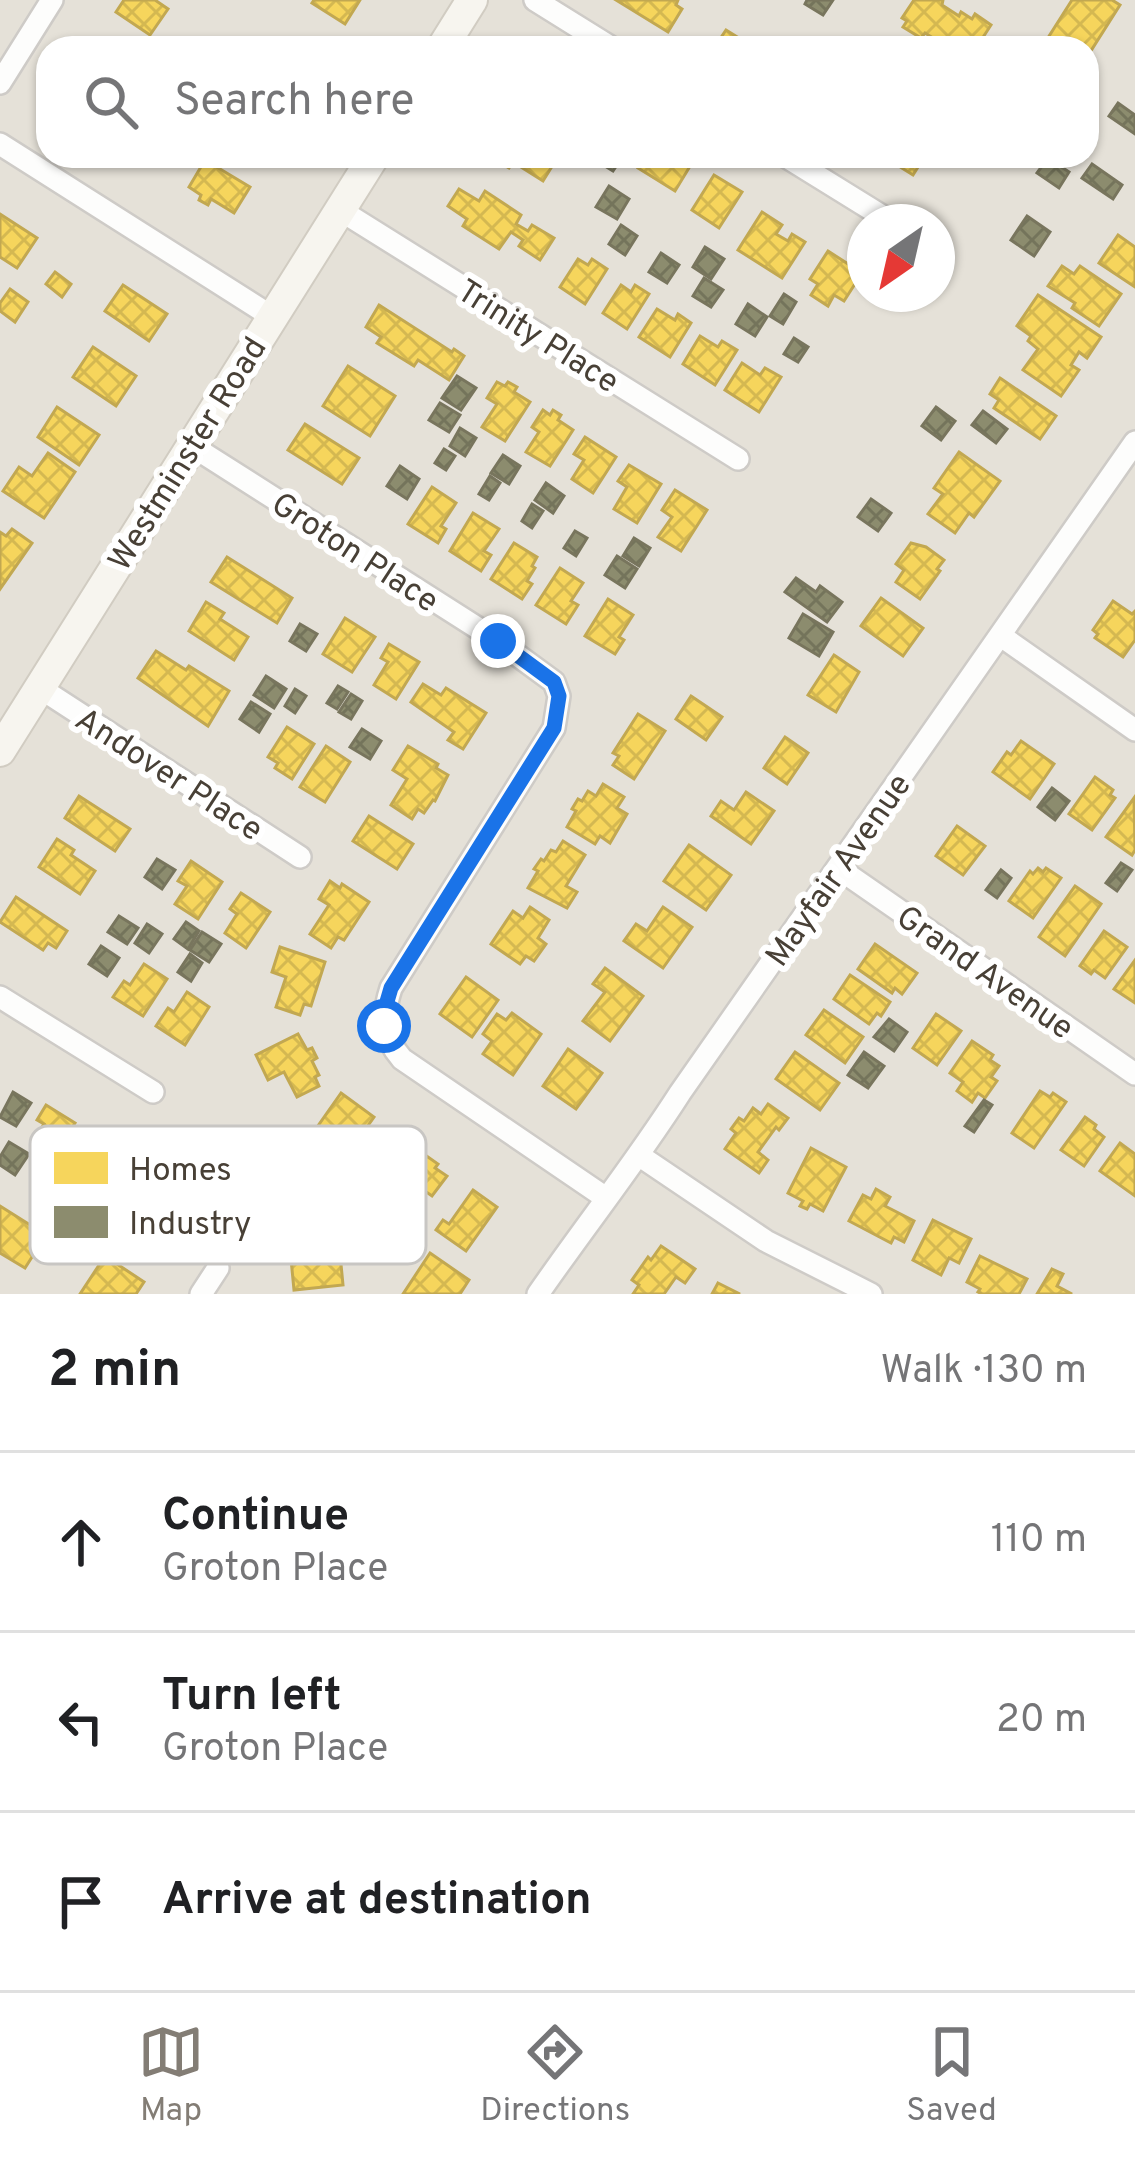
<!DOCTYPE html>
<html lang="en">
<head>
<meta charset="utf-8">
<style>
  :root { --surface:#fff; --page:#f2f2f2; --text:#202124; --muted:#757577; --line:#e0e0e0; --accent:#837d75 }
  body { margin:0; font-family:Overpass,sans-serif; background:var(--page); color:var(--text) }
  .compass { position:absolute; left:847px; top:204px; width:108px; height:108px; border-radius:50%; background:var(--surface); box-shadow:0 3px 9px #0004; rotate:214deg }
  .stop { position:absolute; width:36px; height:36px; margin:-27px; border:9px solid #1a73e8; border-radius:50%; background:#fff }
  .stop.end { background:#1a73e8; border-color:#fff; box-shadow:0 3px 12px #0008 }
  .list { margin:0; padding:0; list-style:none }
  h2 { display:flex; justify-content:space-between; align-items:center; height:156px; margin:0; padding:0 48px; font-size:51px }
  h2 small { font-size:39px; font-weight:400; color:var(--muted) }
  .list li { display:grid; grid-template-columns:78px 1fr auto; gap:36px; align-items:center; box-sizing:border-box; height:180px; padding:0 48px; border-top:3px solid var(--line) }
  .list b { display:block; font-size:45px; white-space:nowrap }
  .list p { margin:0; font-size:39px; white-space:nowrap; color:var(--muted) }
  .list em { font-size:39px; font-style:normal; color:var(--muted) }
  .icon { flex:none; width:66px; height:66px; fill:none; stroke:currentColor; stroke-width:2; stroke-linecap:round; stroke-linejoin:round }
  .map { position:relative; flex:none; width:1135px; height:1294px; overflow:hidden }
  .search { position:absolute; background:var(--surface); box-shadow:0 3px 9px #0004; left:36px; right:36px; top:36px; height:132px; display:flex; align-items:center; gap:30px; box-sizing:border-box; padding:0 42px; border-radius:36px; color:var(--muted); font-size:45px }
  .sheet { height:696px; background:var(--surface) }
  nav { display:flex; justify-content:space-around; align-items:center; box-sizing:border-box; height:168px; border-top:3px solid var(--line); background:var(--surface); font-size:33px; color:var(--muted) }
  nav a { display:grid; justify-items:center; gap:6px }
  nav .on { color:var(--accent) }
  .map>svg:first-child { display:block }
</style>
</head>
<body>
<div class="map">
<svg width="1135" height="1294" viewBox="0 0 1135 1294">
  <defs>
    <pattern id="homes-cross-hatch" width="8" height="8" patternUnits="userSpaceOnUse" patternTransform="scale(3)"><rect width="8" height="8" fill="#f6d55c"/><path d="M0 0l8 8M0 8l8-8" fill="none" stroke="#d4b851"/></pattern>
    <pattern id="industry-cross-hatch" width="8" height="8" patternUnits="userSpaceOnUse" patternTransform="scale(3)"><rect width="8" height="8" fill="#8c8c6e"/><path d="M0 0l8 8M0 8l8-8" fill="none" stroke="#74745b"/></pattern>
  </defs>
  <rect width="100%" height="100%" fill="#f1efeb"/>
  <path fill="#e5e1d8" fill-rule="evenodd" d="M 0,0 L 1135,0 L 1135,1294 L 0,1294 ZM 48,48 L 1087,48 L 1087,156 L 48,156 ZM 865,222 L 937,222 L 937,294 L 865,294 Z"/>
  <g fill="url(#homes-cross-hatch)" stroke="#c2a851" stroke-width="3">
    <polygon points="124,0 155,0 168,9 150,35 116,12"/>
    <polygon points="314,0 360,0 345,24 312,3"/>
    <polygon points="616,0 678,0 676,5 682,9 668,32"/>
    <polygon points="914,0 943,0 942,5 959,16 961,12 972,19 975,14 991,25 976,48 949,48 925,33 921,38 903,27 907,21 902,18"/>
    <polygon points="1072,0 1112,0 1120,5 1087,57 1087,48 1050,48 1044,44"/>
    <polygon points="726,30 755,48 714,48"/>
    <polygon points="489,156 550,156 556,160 543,181 513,162 509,168"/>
    <polygon points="645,156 692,156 695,158 675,191 638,168"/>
    <polygon points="891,156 925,156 913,175 889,160"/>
    <polygon points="205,160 250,187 234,213 211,199 208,205 199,200 201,195 189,187"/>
    <polygon points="714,175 742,192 719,228 692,210"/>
    <polygon points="459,189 479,201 485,191 521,215 516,224 528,231 532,225 554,238 540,260 519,246 523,240 511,232 499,249 463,226 467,219 448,206"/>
    <polygon points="762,212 782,225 776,234 788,241 792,234 805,242 782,278 738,250"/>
    <polygon points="0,214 37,238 17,268 0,257"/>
    <polygon points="1118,235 1135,247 1135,287 1099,263"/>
    <polygon points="828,251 862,273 844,301 834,295 828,306 811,295 818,284 810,279"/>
    <polygon points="578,259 588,265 592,259 607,269 585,304 560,287"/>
    <polygon points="1062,266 1074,274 1080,266 1121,294 1099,326 1072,308 1075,303 1048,286"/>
    <polygon points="55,272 71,284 62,297 46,284"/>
    <polygon points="123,285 167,314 149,341 105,311"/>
    <polygon points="621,285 631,292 635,285 649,294 627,329 603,313"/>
    <polygon points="10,289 28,302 15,322 0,311 0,303"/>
    <polygon points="1038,295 1101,337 1087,358 1079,352 1071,365 1079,370 1061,396 1023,370 1038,349 1028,341 1031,336 1017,326"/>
    <polygon points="379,305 452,352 454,349 464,356 449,380 418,360 414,366 377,343 381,337 366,327"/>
    <polygon points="657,309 675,320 678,314 691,323 670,357 639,337"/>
    <polygon points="700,336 718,347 722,341 737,350 715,385 683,364"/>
    <polygon points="93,347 136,376 116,406 73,377"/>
    <polygon points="742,363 760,375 765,368 781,377 759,412 725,390"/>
    <polygon points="348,366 395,396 370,436 323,406"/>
    <polygon points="1000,378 1056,416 1040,439 994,408 999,400 990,394"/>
    <polygon points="497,382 505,386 508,382 517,387 514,392 530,402 505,441 482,427 497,404 487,398"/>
    <polygon points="57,407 99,435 79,465 38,437"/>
    <polygon points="543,410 550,415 553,410 561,415 558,420 573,430 550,466 526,452 539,432 532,427"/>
    <polygon points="305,424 359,458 342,484 288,450"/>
    <polygon points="585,437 616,457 593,493 572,479 584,460 574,454"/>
    <polygon points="959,452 1000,481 974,517 969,513 955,533 928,514 943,494 934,488"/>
    <polygon points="48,453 75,472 44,518 3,491 19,467 32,476"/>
    <polygon points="629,465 661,484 637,523 614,509 627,487 618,481"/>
    <polygon points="432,487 456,503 441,526 446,529 438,543 408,524"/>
    <polygon points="675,490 707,510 681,551 658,537 672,517 662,510"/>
    <polygon points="473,513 499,529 484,551 491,555 481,571 450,551"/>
    <polygon points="12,529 32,543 0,589 0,532 6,536"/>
    <polygon points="514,543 537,557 532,566 535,568 527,581 532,584 522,599 491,579"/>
    <polygon points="911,543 926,547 944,560 937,569 940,571 920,599 896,582 904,570 896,564"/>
    <polygon points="227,557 292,598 277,623 211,582"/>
    <polygon points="560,568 583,583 571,601 578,605 566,624 536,605"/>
    <polygon points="881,598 923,628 903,656 861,626"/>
    <polygon points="608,599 633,615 619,637 624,640 615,654 585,636"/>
    <polygon points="1113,601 1132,614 1135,611 1135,640 1123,657 1095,638 1098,634 1093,630"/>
    <polygon points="206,602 224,613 220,619 248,637 234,660 189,631"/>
    <polygon points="345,618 375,637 352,672 323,654"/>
    <polygon points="389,644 419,662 396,699 374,685 388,662 381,658"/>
    <polygon points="156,651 186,670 189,666 229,691 208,726 138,678"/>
    <polygon points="834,655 859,672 836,712 808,695"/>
    <polygon points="423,684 441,695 446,688 486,713 463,749 448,740 454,732 411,702"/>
    <polygon points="691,696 722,717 706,740 676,719"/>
    <polygon points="638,714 665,731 634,779 613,765 619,756 613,753"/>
    <polygon points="287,727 314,744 292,779 275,768 278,763 268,757"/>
    <polygon points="785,737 808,753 787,784 764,768"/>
    <polygon points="1021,741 1054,764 1030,799 993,772 1007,752 1011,755"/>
    <polygon points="326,746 350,762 325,802 300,787"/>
    <polygon points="408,746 438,764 436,768 448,775 435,801 433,800 424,813 418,809 412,819 391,805 407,779 393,770"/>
    <polygon points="1095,777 1113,790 1110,795 1115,798 1092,830 1069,814"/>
    <polygon points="603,784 624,797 617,808 627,814 610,843 600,836 595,844 567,827 576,811 572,809 578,799 582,801 588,791 596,796"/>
    <polygon points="746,792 774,811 751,844 711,816 721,801 734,810"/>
    <polygon points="79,796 130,829 115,851 65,818"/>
    <polygon points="1134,798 1135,850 1132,855 1106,837"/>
    <polygon points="369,816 413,844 397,869 353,841"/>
    <polygon points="957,826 985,846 963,875 936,856"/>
    <polygon points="57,839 74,850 71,855 95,871 80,894 39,867"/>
    <polygon points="563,841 585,855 566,886 577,892 567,908 528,888 538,871 534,869 541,859 544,861 551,850 556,852"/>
    <polygon points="689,845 731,875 706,910 664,881"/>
    <polygon points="191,861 222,882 198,919 175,904 187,886 178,881"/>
    <polygon points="1038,868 1043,872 1046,868 1061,878 1033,918 1009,901 1030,871 1033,874"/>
    <polygon points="330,881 340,888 342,884 369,902 344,940 338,937 331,948 310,934 329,905 319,899"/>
    <polygon points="1075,886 1101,904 1065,956 1039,937"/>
    <polygon points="241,893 270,912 246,948 225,933 237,914 230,909"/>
    <polygon points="16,897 67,931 56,948 48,943 43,950 0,922"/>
    <polygon points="530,907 549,920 538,938 546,944 534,961 526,956 520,964 491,944 513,911 523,918"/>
    <polygon points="663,907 692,927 663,968 624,941 636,924 647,931"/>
    <polygon points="1104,931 1127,947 1105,978 1094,970 1091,974 1080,966"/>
    <polygon points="875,944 917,973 902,994 895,988 892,993 858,969"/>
    <polygon points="280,947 325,962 311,1006 304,1004 300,1015 276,1007 286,977 272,972"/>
    <polygon points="1135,960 1135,1003 1114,989"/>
    <polygon points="144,964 167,979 143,1016 113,997 124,981 130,985"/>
    <polygon points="605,968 643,996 610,1041 583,1021 605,992 593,984"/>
    <polygon points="850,975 890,1002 881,1016 877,1013 869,1024 834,999"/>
    <polygon points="466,977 498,1000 472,1037 440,1014"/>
    <polygon points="187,992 209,1007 185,1045 156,1026 168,1008 174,1012"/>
    <polygon points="824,1010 863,1037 845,1063 806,1035"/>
    <polygon points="512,1013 541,1034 513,1075 483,1054 492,1041 483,1034 497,1014 506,1020"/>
    <polygon points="936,1014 961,1031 937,1065 913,1048"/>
    <polygon points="298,1034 307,1050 312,1048 317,1058 312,1061 319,1075 315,1077 319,1086 297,1097 284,1072 268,1080 256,1055"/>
    <polygon points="972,1041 993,1055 990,1060 999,1066 991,1077 997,1081 985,1098 978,1093 972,1102 957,1091 963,1082 950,1073"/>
    <polygon points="568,1049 602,1073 576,1109 543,1086"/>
    <polygon points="795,1052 839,1083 820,1110 776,1079"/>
    <polygon points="1040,1091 1050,1097 1053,1093 1066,1102 1034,1148 1012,1133"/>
    <polygon points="341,1093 374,1117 367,1127 376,1133 364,1151 338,1133 329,1145 313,1133"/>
    <polygon points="768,1104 788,1118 779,1130 776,1127 758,1152 768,1160 759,1173 725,1149 736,1133 731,1129 739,1118 744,1121 753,1108 761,1114"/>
    <polygon points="46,1105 75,1123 53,1158 31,1144 44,1124 37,1120"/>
    <polygon points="1085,1117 1096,1125 1094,1129 1104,1137 1084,1166 1061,1150"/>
    <polygon points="401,1138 438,1164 435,1168 447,1176 432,1196 402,1175 396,1185 378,1173"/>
    <polygon points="1120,1143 1135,1154 1135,1196 1100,1171"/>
    <polygon points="811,1148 846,1167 823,1211 810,1204 807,1209 800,1206 803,1201 788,1193"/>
    <polygon points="876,1189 890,1197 885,1206 914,1221 904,1242 894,1237 891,1243 849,1221 863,1195 871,1199"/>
    <polygon points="473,1190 497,1207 466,1251 436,1230 443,1220 449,1224"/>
    <polygon points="0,1206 46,1235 25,1268 0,1253"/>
    <polygon points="933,1220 971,1239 959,1263 949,1258 941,1275 913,1260"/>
    <polygon points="338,1233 343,1285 294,1290 289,1238"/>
    <polygon points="661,1246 695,1269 685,1283 676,1277 664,1294 633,1294 639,1285 632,1280 648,1257 651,1260"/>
    <polygon points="430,1253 469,1280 460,1294 403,1294"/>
    <polygon points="105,1256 144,1282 136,1294 80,1294"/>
    <polygon points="980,1256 1027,1279 1019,1294 982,1294 978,1292 980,1289 967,1282"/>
    <polygon points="1052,1269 1063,1274 1057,1286 1072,1294 1037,1294"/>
    <polygon points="718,1283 740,1294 712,1294"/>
  </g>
  <g fill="url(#industry-cross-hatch)" stroke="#78755d" stroke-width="3">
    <polygon points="807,0 833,0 823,15 805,4"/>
    <polygon points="1118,103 1135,115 1135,134 1109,116"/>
    <polygon points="597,156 623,156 613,171 595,160"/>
    <polygon points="1048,158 1069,172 1059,188 1037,173"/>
    <polygon points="1092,164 1122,185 1113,199 1082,178"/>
    <polygon points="609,186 629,199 617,219 596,207"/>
    <polygon points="1027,216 1050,232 1034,256 1011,240"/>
    <polygon points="621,225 637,236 625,255 609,244"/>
    <polygon points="705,247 724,259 711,279 693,267"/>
    <polygon points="661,253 679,265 667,283 649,272"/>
    <polygon points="704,278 723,290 711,307 693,296"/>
    <polygon points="784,294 796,302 783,324 770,316"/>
    <polygon points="748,304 767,317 755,336 736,324"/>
    <polygon points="794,338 808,347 798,362 784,354"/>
    <polygon points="457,376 476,388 461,410 442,398"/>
    <polygon points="440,403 460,415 449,432 429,420"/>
    <polygon points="936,407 955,421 941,440 922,426"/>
    <polygon points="983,411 1007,429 996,443 972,425"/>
    <polygon points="460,428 476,438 465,456 450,446"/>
    <polygon points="444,449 455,456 446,470 435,463"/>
    <polygon points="503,455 520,466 509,484 491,473"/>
    <polygon points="400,466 419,479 407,499 387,486"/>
    <polygon points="490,476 500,483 489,500 479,494"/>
    <polygon points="546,483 564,496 553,513 535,500"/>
    <polygon points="871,499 891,513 878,531 858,517"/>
    <polygon points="532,504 543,511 532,528 522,521"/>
    <polygon points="575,531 587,538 576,556 564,548"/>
    <polygon points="634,538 650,548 639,566 623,556"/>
    <polygon points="617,556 637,569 625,588 605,575"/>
    <polygon points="796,578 816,592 820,586 842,602 827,622 785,592"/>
    <polygon points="803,614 833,632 819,656 789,638"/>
    <polygon points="300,624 317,634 306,651 290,641"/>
    <polygon points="266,676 286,689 274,708 254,695"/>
    <polygon points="338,686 348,692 337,709 327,703"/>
    <polygon points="295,689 306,696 295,713 285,706"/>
    <polygon points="351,694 362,701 351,719 339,712"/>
    <polygon points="251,702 270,714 259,732 240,719"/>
    <polygon points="362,729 381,741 370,759 350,747"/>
    <polygon points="1052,788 1069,801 1055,820 1038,807"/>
    <polygon points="157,859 175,870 162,889 145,877"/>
    <polygon points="1121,863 1132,870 1117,891 1106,883"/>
    <polygon points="1001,870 1011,878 997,898 986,890"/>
    <polygon points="119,916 138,928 127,944 108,932"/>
    <polygon points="186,922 199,931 188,949 174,939"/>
    <polygon points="147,924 162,934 149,953 135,943"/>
    <polygon points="202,932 221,944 209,962 190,950"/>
    <polygon points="101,946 119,958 107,976 89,964"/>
    <polygon points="190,954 202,963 191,981 178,972"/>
    <polygon points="889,1019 907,1032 894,1051 874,1037"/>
    <polygon points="864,1052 884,1066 868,1088 848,1075"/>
    <polygon points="13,1092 31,1103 16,1126 0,1117"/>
    <polygon points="984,1100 992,1105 974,1132 965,1126"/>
    <polygon points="9,1142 29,1154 15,1175 0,1165 0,1157"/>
  </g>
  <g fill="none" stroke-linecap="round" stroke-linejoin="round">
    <defs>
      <g id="minor">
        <polyline points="535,0 612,48"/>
        <polyline points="0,83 52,0"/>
        <polyline points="0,144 271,316"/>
        <polyline points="785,156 890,221"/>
        <polyline points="340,210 738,459"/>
        <path d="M 192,446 L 498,641 L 554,682 L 559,696 L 554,728 L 391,988 C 382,1016 382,1036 402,1059 L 606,1198"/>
        <polyline points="1001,636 1135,730"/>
        <polyline points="40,688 300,857"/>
        <polyline points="838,868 1135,1074"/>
        <polyline points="0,997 153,1092"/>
        <polyline points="640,1156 766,1241 871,1294"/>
        <polyline points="201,1294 218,1268"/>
        <path d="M 538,1294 C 585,1226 636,1162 680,1093 L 1135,442"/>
      </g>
      <g id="secondary">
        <polyline points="442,48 472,0"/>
        <polyline points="0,751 374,156"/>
      </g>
    </defs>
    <use href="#minor" stroke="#cecbc7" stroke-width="26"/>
    <use href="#secondary" stroke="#d1ccc2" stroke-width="34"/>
    <use href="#minor" stroke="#fdfdfc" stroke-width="21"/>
    <use href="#secondary" stroke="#f7f5ef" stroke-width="30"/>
  </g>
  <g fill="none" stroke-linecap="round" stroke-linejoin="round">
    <polyline stroke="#1a73e8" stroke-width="15" points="384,1026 386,1005 391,988 554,728 559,696 554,682 498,641"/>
  </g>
  <g text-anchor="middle" stroke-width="12" stroke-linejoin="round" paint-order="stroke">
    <g font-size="33" fill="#484036" stroke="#fff">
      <text transform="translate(539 335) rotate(32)" y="12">Trinity Place</text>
      <text transform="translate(186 453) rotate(-58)" y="12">Westminster Road</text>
      <text transform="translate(356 551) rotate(33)" y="12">Groton Place</text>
      <text transform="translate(170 773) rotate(33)" y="12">Andover Place</text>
      <text transform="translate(837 869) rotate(-55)" y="12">Mayfair Avenue</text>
      <text transform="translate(986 971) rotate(35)" y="12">Grand Avenue</text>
    </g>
  </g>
  <rect x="30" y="1126" width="396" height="138" rx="18" fill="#fff" stroke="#c8c6c3" stroke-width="3"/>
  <rect x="54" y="1152" width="54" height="32" fill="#f6d55c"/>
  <rect x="54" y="1206" width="54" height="32" fill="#8c8c6e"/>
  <g font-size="33" fill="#484036">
    <text x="129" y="1180">Homes</text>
    <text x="129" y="1234">Industry</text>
  </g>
</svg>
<svg class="compass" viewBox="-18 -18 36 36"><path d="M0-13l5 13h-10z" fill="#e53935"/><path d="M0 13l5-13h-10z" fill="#757577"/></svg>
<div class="stop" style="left:384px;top:1026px"></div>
<div class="stop end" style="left:498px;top:641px"></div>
<div class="search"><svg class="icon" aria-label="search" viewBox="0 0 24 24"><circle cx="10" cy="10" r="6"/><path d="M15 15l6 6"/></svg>Search here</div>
</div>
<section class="sheet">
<h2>2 min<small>Walk · 130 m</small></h2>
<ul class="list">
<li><svg class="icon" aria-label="ahead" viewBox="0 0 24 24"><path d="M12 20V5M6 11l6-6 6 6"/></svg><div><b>Continue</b><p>Groton Place</p></div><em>110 m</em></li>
<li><svg class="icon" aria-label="left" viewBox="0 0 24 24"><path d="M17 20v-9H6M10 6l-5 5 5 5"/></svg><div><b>Turn left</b><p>Groton Place</p></div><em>20 m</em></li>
<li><svg class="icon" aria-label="arrive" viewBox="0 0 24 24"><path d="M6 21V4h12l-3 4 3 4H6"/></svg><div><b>Arrive at destination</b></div></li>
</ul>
</section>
<nav>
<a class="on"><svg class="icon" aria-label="map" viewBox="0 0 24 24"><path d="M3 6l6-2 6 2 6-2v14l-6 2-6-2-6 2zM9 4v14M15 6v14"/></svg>Map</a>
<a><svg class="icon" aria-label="directions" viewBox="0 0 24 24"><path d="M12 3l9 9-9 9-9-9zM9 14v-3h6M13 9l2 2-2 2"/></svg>Directions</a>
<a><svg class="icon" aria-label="saved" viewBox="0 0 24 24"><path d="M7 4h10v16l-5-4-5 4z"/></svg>Saved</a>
</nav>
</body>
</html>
